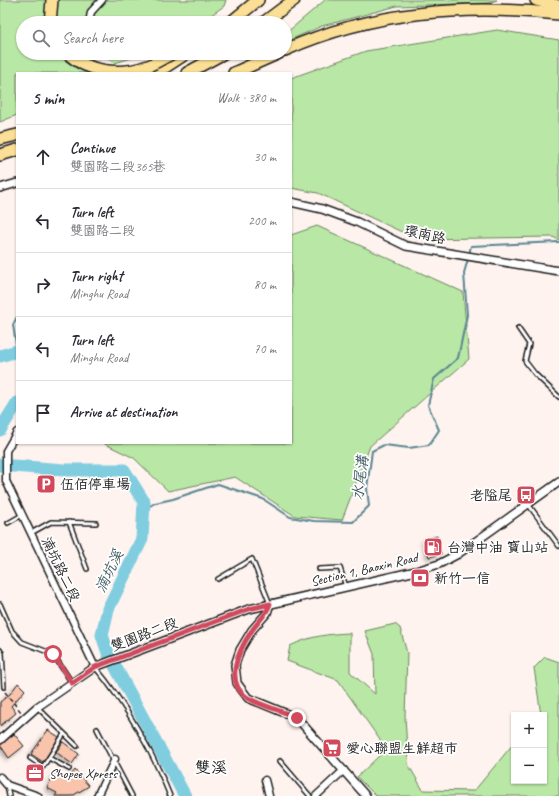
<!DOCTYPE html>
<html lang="en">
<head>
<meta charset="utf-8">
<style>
  :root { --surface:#fff; --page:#f2f2f3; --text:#2b2b33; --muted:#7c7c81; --line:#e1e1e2 }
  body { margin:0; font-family:Caveat,"LXGW WenKai TC",sans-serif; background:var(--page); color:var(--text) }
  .controls { position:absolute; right:12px; bottom:12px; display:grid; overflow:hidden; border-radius:0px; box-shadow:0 1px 3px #0004 }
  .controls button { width:36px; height:36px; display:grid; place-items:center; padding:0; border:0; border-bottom:1px solid var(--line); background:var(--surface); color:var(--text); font:20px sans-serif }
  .stop { position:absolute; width:12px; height:12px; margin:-9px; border:3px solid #d1495b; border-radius:50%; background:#fff }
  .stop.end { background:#d1495b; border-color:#fff; box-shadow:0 1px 4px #0008 }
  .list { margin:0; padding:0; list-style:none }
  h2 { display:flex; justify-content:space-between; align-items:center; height:52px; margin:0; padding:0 16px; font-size:17px }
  h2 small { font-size:13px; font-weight:400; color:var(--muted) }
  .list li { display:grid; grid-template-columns:26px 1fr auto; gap:12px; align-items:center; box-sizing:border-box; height:64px; padding:0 16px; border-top:1px solid var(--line) }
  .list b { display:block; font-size:15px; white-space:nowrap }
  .list p { margin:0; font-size:13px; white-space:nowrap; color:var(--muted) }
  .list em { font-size:13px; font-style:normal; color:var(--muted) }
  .icon { flex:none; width:22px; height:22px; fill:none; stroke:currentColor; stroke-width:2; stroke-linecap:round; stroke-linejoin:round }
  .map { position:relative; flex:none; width:559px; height:796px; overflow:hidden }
  .search { position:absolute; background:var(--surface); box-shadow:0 1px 3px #0004; left:16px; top:16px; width:276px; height:44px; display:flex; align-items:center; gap:10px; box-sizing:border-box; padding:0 14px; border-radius:22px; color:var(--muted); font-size:15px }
  .panel { position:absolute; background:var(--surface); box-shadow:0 1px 3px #0004; left:16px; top:72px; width:276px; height:372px; border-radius:0px }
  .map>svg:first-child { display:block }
</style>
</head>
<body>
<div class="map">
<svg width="559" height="796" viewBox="0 0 559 796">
  <defs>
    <filter id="shadow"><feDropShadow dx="-2.5" dy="2.5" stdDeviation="2" flood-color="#0004"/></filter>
  </defs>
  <rect width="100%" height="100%" fill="#fef3ee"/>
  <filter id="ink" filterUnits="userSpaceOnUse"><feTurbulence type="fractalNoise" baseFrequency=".025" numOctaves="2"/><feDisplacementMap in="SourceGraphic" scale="8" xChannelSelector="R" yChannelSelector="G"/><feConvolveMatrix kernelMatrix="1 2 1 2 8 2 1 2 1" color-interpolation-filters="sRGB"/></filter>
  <g filter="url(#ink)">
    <g fill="#b9e7a5" stroke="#6a8260">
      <polygon points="0,0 226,0 224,6 200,23 23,23 23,53 84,53 85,73 17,73 17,115 0,122"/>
      <polygon points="325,0 497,0 488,3 397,6 322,26 285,42 285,34"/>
      <polygon points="497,30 559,40 559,240 553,237 417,239 318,193 291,188 291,78 366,51"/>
      <polygon points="101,53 148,53 115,63"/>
      <polygon points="317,226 463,292 469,359 370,446 342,520 295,516 235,477 168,491 134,458 103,443 291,443 291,235"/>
      <path d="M 395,624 L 400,628 L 407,653 L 405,717 L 408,764 L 423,790 L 474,791 L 514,743 L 514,781 L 544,781 L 544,715 L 541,715 L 534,668 L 545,657 L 559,662 L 559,796 L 376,796 L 357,777 L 381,754 L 380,740 L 338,680 L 287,661 L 290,646 C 310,636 328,634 350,633 L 350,672 L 375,694 L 374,654 L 365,631 Z"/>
    </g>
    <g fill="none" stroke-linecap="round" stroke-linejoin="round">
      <g stroke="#598692" stroke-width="2">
        <polyline points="469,254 471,246 559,242"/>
        <polyline points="17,317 13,325 17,350"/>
        <polyline points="143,510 155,503 173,499 218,484 263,499 290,517 314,521 353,522 369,506 367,488 372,451 384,445 409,448 429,445 439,430 428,405 434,379 458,358 467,315 464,273 468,259"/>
      </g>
      <g stroke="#81cde0" stroke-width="13">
        <polyline points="0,356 17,351"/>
        <polyline points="0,430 17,403"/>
        <polyline points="0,465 64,470 124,470 144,502 142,539 108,609 102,635 108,653 185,796"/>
      </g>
    </g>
    <g fill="#f9c3ac" stroke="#1c1c1c" filter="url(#shadow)">
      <polygon points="437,536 441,554 429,557 424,540"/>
      <polygon points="18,683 25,690 11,706 16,713 0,726 0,702 10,694"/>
      <polygon points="48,730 59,737 43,762 31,754"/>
      <polygon points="14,734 24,746 9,758 0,745"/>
      <polygon points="63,742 79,754 72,764 56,752"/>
      <polygon points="75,770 89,786 72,796 55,796 57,793 47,788 55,771 68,779"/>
    </g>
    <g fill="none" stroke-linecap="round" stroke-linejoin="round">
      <polyline stroke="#dcd3ce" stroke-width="6" stroke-dasharray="6 3" stroke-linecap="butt" points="93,53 100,70"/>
      <defs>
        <g id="service">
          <polyline points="518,328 529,344 525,361 535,374 559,397"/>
          <polyline points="528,504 559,546"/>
          <polyline points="69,522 87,569"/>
          <polyline points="8,523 22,515"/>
          <polyline points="31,533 51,522 96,523"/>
          <polyline points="319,569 340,568 346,587"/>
          <polyline points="218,579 252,559 270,604"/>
          <polyline points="0,604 12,631 22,642 53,654 72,683"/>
          <polyline points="0,650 2,653 4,687"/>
          <path d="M 95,667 C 124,701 154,754 170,796"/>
          <polyline points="37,707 77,746"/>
          <polyline points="97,729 132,796"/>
          <polyline points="30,758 43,767 64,734"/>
          <polyline points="49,758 69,769"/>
          <polyline points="280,761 310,796"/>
          <polyline points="7,785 9,796"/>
        </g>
        <g id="minor">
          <polyline points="89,23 91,12 102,0"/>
          <polyline points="17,432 6,451 6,481 95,667"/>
          <polyline points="0,777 7,785 38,796"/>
          <polyline points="265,780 269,796"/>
          <polyline points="97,796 115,759"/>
          <polyline points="316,796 344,770"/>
        </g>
        <g id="tertiary">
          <polyline points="0,188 17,183"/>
          <polyline points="291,202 322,209 357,222 406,246 559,271"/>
          <polyline points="270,604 267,613 252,630 240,650 235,665 237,683 248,698 297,718 366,796"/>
          <polyline points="0,740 37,707 95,667 249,609 416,571 439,564 458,554 559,482"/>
        </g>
        <g id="motorway">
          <polyline points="536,0 559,6"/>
          <polyline points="50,23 52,0"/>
          <polyline points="230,23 258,0"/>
          <polyline points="263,23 294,0"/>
          <path d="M 285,50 C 373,11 464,4 559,14"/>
          <polyline points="153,73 167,66 187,53"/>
          <polyline points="187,73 224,53"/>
          <polyline points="234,73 279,53"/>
          <polyline points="0,139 17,135"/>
          <polyline points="0,155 17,150"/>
        </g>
      </defs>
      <use href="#service" stroke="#1c1c1c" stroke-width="6"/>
      <use href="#minor" stroke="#1c1c1c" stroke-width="9"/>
      <use href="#tertiary" stroke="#1c1c1c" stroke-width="10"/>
      <use href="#motorway" stroke="#1c1c1c" stroke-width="14"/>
      <polyline stroke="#1c1c1c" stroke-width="1.5" stroke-dasharray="4 3" stroke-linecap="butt" points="5,692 21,712"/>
      <use href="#service" stroke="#fff" stroke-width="3"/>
      <use href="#minor" stroke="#fff" stroke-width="6"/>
      <use href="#tertiary" stroke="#fff" stroke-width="7"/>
      <use href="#motorway" stroke="#fbdf96" stroke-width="11"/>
      <defs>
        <path id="motorway-bridge" d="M 67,53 C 89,73 120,76 148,66 C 156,63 165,57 173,53"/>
      </defs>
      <use href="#motorway-bridge" stroke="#1c1c1c" stroke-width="14" stroke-linecap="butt"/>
      <use href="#motorway-bridge" stroke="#fbdf96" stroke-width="11"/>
    </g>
  </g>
  <g fill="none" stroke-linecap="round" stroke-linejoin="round" filter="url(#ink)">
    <path stroke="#d1495b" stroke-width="5" d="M 53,654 L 72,683 L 95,667 L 249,609 L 270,604 C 266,616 257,622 251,632 C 239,650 223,682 248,698 C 263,707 282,710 297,718"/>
  </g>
  <defs>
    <symbol id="parking-square" viewBox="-11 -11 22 22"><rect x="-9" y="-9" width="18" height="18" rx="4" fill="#d1495b" stroke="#fff"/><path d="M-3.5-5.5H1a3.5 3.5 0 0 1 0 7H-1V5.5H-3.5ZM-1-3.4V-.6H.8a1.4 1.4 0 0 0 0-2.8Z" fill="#fff"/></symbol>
    <symbol id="bus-square" viewBox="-11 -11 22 22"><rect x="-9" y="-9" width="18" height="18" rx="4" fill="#d1495b" stroke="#fff"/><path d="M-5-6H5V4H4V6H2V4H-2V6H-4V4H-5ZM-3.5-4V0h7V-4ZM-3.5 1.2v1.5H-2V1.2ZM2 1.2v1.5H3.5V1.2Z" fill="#fff"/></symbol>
    <symbol id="fuel-square" viewBox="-11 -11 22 22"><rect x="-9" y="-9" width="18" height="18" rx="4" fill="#d1495b" stroke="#fff"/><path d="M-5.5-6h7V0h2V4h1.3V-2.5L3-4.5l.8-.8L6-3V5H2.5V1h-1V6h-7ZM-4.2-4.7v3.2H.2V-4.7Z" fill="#fff"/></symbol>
    <symbol id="bank-square" viewBox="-11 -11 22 22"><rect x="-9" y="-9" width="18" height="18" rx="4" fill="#d1495b" stroke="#fff"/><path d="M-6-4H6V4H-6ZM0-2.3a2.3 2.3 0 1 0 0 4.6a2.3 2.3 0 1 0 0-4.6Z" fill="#fff"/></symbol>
    <symbol id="supermarket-square" viewBox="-11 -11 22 22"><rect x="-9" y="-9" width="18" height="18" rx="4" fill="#d1495b" stroke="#fff"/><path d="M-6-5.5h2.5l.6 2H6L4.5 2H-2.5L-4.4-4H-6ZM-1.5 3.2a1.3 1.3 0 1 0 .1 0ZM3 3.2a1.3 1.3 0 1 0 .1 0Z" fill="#fff"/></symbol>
    <symbol id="office-square" viewBox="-11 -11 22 22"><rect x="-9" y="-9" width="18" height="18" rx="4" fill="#d1495b" stroke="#fff"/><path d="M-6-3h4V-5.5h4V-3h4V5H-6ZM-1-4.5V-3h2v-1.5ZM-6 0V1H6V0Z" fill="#fff"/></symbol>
  </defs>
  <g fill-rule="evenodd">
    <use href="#parking-square" x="35" y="473" width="22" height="22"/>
    <use href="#bus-square" x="515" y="484" width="22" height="22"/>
    <use href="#fuel-square" x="422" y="536" width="22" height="22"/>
    <use href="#bank-square" x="409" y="567" width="22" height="22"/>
    <use href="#supermarket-square" x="321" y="737" width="22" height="22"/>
    <use href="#office-square" x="24" y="762" width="22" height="22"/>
  </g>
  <g text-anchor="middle" stroke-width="3.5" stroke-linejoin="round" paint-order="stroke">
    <g font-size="14" fill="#1c1c1c" stroke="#fff">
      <text transform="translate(425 234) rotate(13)" y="5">環南路</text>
      <text transform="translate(61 569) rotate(64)" y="5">湳坑路二段</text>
      <text transform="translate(364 569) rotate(-13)" y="5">Section 1, Baoxin Road</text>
      <text transform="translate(144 634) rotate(-21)" y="5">雙園路二段</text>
    </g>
    <g font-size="14" fill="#1c1c1c" stroke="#fff" text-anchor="start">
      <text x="60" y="489">伍佰停車場</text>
      <text x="512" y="500" text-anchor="end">老隘尾</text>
      <text x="447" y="552">台灣中油 寶山站</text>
      <text x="434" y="583">新竹一信</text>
      <text x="346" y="753">愛心聯盟生鮮超市</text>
      <text x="49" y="778">Shopee Xpress</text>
    </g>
    <g font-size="15" font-style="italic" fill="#3f5a61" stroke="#fff">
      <text transform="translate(360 478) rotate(-83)" y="5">水尾溝</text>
      <text transform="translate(109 571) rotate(-64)" y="5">湳坑溪</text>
    </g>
    <g font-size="16" fill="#1c1c1c" stroke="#fff">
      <text x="211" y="773">雙溪</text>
    </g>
  </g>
</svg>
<div class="controls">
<button>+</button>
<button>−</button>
</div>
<div class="stop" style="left:53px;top:654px"></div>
<div class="stop end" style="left:297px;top:718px"></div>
<div class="search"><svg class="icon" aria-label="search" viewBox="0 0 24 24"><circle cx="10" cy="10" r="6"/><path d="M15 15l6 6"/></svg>Search here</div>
<section class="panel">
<h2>5 min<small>Walk · 380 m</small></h2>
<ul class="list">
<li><svg class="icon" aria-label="ahead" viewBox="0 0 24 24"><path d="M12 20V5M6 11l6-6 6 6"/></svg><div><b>Continue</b><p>雙園路二段365巷</p></div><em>30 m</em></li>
<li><svg class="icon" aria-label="left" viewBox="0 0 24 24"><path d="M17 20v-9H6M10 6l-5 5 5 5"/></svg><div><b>Turn left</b><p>雙園路二段</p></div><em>200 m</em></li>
<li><svg class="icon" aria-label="right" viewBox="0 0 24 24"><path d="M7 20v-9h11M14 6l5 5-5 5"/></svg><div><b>Turn right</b><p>Minghu Road</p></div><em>80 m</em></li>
<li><svg class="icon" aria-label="left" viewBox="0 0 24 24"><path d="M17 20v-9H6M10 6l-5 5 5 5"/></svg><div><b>Turn left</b><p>Minghu Road</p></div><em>70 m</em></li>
<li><svg class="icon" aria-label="arrive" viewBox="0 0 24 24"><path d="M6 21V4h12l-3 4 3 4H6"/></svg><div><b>Arrive at destination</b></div></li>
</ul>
</section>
</div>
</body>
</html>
